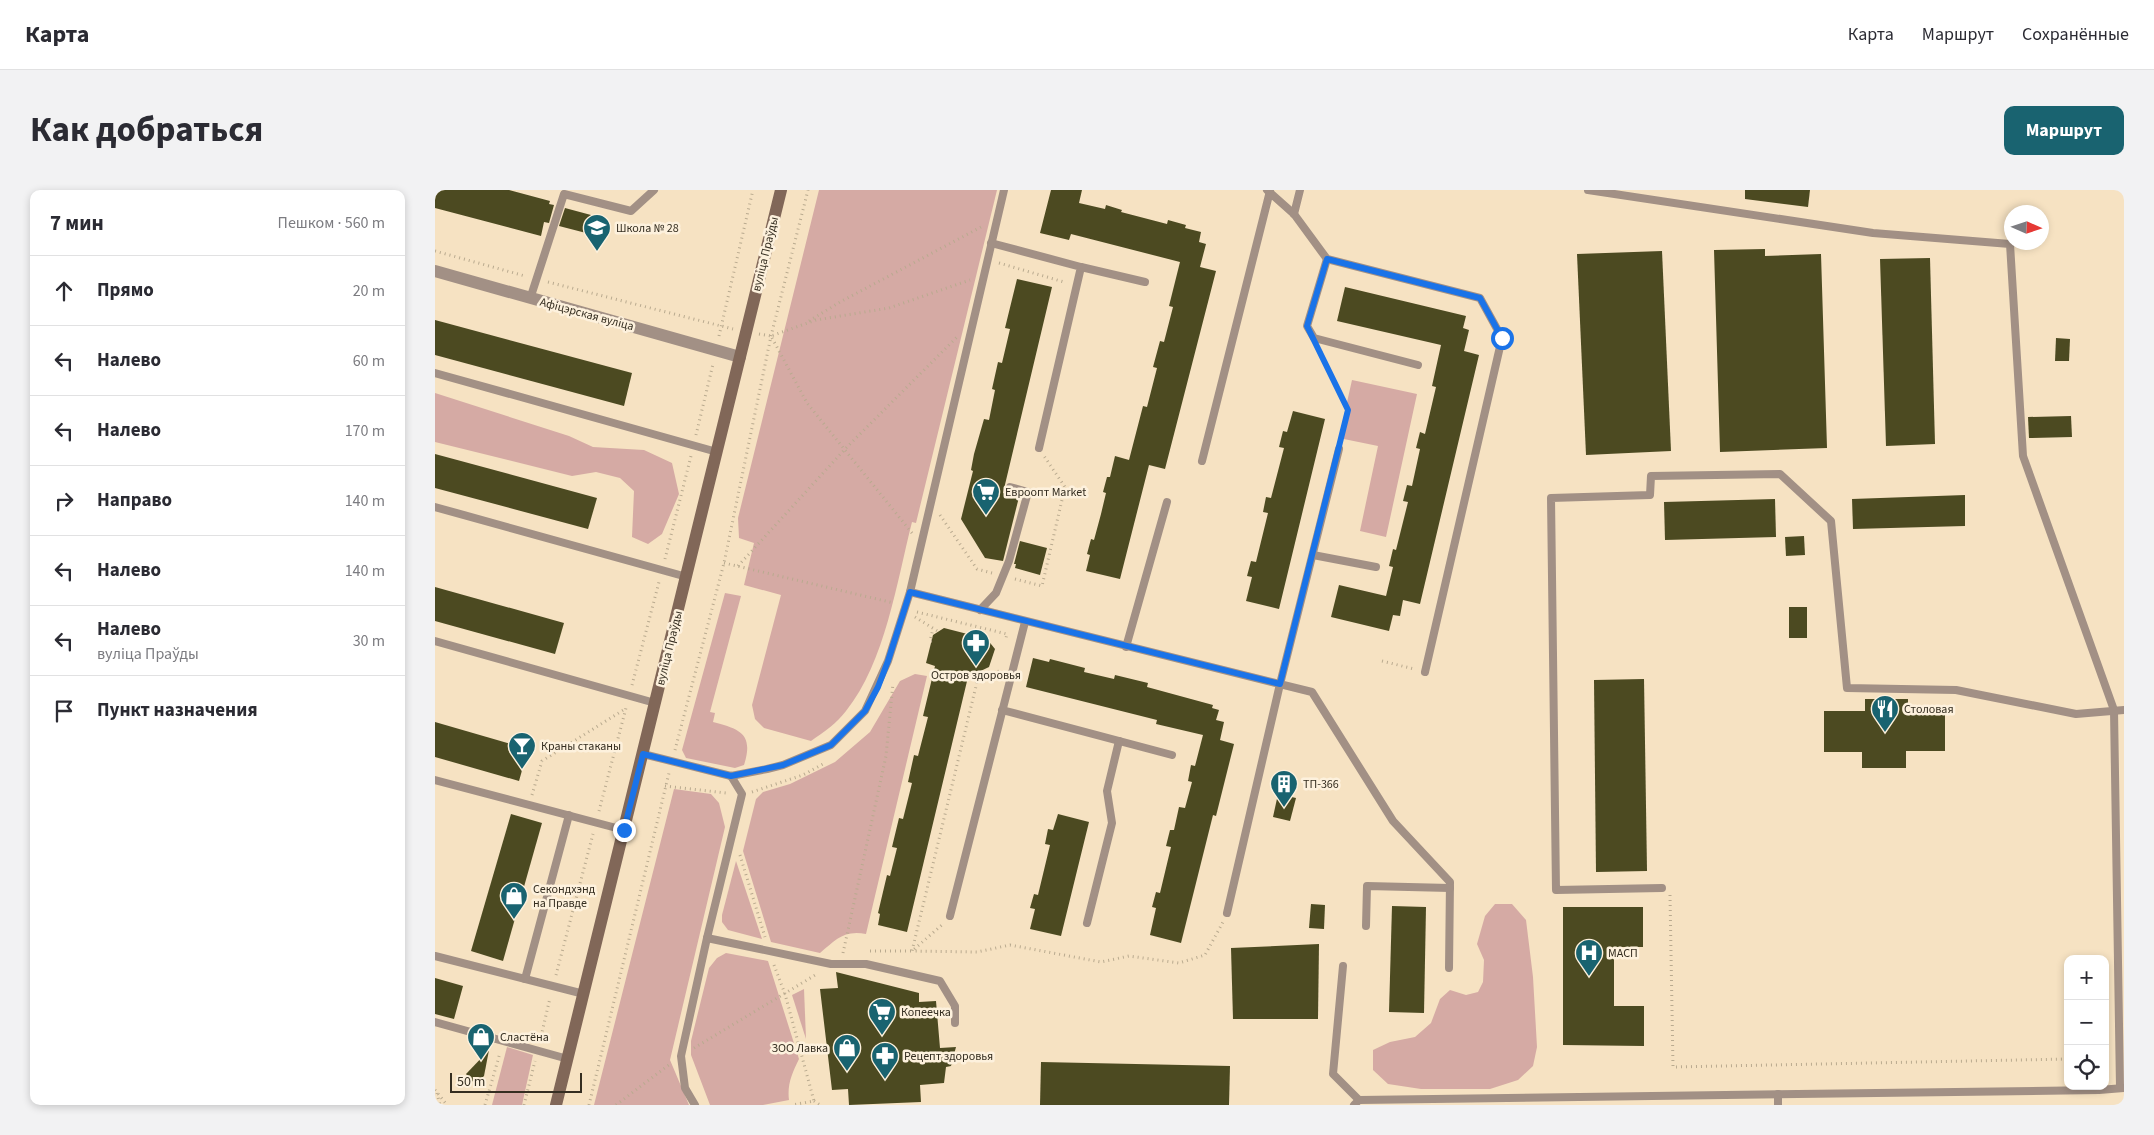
<!DOCTYPE html>
<html lang="ru">
<head>
<meta charset="utf-8">
<style>
  :root { --surface:#fff; --page:#f2f2f3; --text:#2b2b33; --muted:#7c7c81; --line:#e1e1e2; --accent:#196370 }
  body { margin:0; font-family:"Source Sans 3",sans-serif; background:var(--page); color:var(--text) }
  .controls { position:absolute; right:15px; bottom:15px; display:grid; overflow:hidden; border-radius:10px; box-shadow:0 2px 8px #0003 }
  .controls button { width:45px; height:45px; display:grid; place-items:center; padding:0; border:0; border-bottom:1px solid var(--line); background:var(--surface); color:var(--text); font:25px sans-serif }
  .compass { position:absolute; left:1569px; top:15px; width:45px; height:45px; border-radius:50%; background:var(--surface); box-shadow:0 2px 8px #0003; rotate:93deg }
  .scale { position:absolute; left:15px; bottom:12px; width:132px; box-sizing:border-box; padding-left:5px; border:2px solid #352e21; border-top:0; font-size:14px; line-height:18px; white-space:nowrap; color:#352e21; -webkit-text-stroke:4px #fdf1dd; paint-order:stroke }
  .stop { position:absolute; width:15px; height:15px; margin:-11px; border:4px solid #1a73e8; border-radius:50%; background:#fff }
  .stop.end { background:#1a73e8; border-color:#fff; box-shadow:0 1px 5px #0008 }
  .list { margin:0; padding:0; list-style:none }
  h2 { display:flex; justify-content:space-between; align-items:center; height:65px; margin:0; padding:0 20px; font-size:21px }
  h2 small { font-size:16px; font-weight:400; color:var(--muted) }
  .list li { display:grid; grid-template-columns:32px 1fr auto; gap:15px; align-items:center; box-sizing:border-box; height:70px; padding:0 20px; border-top:1px solid var(--line) }
  .list b { display:block; font-size:19px; white-space:nowrap }
  .list p { margin:0; font-size:16px; white-space:nowrap; color:var(--muted) }
  .list em { font-size:16px; font-style:normal; color:var(--muted) }
  .icon { flex:none; width:28px; height:28px; fill:none; stroke:currentColor; stroke-width:2; stroke-linecap:round; stroke-linejoin:round }
  .map { position:relative; flex:none; width:1689px; height:915px; overflow:hidden; border-radius:10px }
  header { display:flex; align-items:center; gap:30px; box-sizing:border-box; height:70px; padding:0 25px; background:var(--surface); border-bottom:1px solid var(--line) }
  header strong { font-size:24px }
  nav { display:flex; gap:28px; margin-inline-start:auto; font-size:18px }
  .intro { display:flex; align-items:center; justify-content:space-between; box-sizing:border-box; height:120px; padding:0 30px }
  h1 { margin:0; font-size:35px }
  .button { padding:12px 22px; border-radius:10px; background:var(--accent); color:#fff; font-size:18px; font-weight:700 }
  main { display:flex; gap:30px; padding:0 30px }
  aside { flex:1; background:var(--surface); border-radius:10px; box-shadow:0 2px 8px #0003 }
  .map>svg:first-child { display:block }
</style>
</head>
<body>
<header>
<strong>Карта</strong>
<nav><a>Карта</a><a>Маршрут</a><a>Сохранённые</a></nav>
</header>
<div class="intro"><h1>Как добраться</h1><a class="button">Маршрут</a></div>
<main>
<aside>
<h2>7 мин<small>Пешком · 560 m</small></h2>
<ul class="list">
<li><svg class="icon" aria-label="ahead" viewBox="0 0 24 24"><path d="M12 20V5M6 11l6-6 6 6"/></svg><div><b>Прямо</b></div><em>20 m</em></li>
<li><svg class="icon" aria-label="left" viewBox="0 0 24 24"><path d="M17 20v-9H6M10 6l-5 5 5 5"/></svg><div><b>Налево</b></div><em>60 m</em></li>
<li><svg class="icon" aria-label="left" viewBox="0 0 24 24"><path d="M17 20v-9H6M10 6l-5 5 5 5"/></svg><div><b>Налево</b></div><em>170 m</em></li>
<li><svg class="icon" aria-label="right" viewBox="0 0 24 24"><path d="M7 20v-9h11M14 6l5 5-5 5"/></svg><div><b>Направо</b></div><em>140 m</em></li>
<li><svg class="icon" aria-label="left" viewBox="0 0 24 24"><path d="M17 20v-9H6M10 6l-5 5 5 5"/></svg><div><b>Налево</b></div><em>140 m</em></li>
<li><svg class="icon" aria-label="left" viewBox="0 0 24 24"><path d="M17 20v-9H6M10 6l-5 5 5 5"/></svg><div><b>Налево</b><p>вуліца Праўды</p></div><em>30 m</em></li>
<li><svg class="icon" aria-label="arrive" viewBox="0 0 24 24"><path d="M6 21V4h12l-3 4 3 4H6"/></svg><div><b>Пункт назначения</b></div></li>
</ul>
</aside>
<div class="map">
<svg width="1689" height="915" viewBox="0 0 1689 915">
  <rect width="100%" height="100%" fill="#f6e2c2"/>
  <g fill="#d5aaa4">
    <path d="M 384,0 L 562,0 L 481,333 L 477,332 C 462,391 450,473 411,521 C 402,533 389,542 376,551 L 329,538 L 320,529 L 317,515 L 346,405 L 309,395 L 319,353 L 304,348 L 303,328 Z"/>
    <polygon points="917,190 982,204 951,347 925,341 943,256 904,248"/>
    <polygon points="0,203 134,246 158,257 209,260 237,273 244,304 227,344 213,354 197,347 199,301 185,288 161,282 137,286 0,252"/>
    <path d="M 290,403 L 306,406 L 275,522 L 280,523 L 278,532 C 305,539 319,544 309,575 L 300,578 L 251,568 L 247,560 Z"/>
    <path d="M 480,484 L 492,486 L 431,744 C 408,740 401,750 385,763 L 336,752 L 308,661 L 321,609 L 328,602 L 355,594 L 400,572 L 435,542 L 465,491 Z"/>
    <polygon points="239,599 276,604 284,613 290,637 235,870 254,915 159,915"/>
    <polygon points="301,671 327,749 293,740 287,732 287,725"/>
    <polygon points="1060,714 1077,714 1091,730 1098,787 1102,857 1098,876 1083,890 1055,899 986,899 953,894 938,880 938,860 955,852 980,847 996,833 1005,809 1015,800 1031,805 1043,802 1048,792 1049,770 1042,754 1050,726"/>
    <path d="M 291,763 L 333,771 L 364,869 C 357,883 352,895 354,910 L 328,915 L 275,915 L 256,865 L 256,851 L 274,778 L 282,768 Z"/>
    <polygon points="369,799 371,849 357,805"/>
    <polygon points="72,857 98,865 87,915 57,915"/>
  </g>
  <g fill="#4c4a21">
    <polygon points="0,0 74,0 115,11 114,14 119,15 114,33 109,32 106,46 0,18"/>
    <polygon points="616,0 647,0 644,13 670,19 671,15 687,20 686,22 732,34 733,30 751,35 750,38 766,42 764,52 771,54 765,77 781,81 730,279 714,275 685,389 651,381 655,365 652,364 656,349 659,350 666,324 671,303 668,302 672,287 675,287 680,266 694,270 708,216 712,217 722,178 718,177 725,151 729,152 738,117 734,116 745,72 636,44 634,50 605,43"/>
    <polygon points="1310,0 1375,0 1373,17 1310,9"/>
    <polygon points="130,18 156,25 151,43 124,36"/>
    <polygon points="1330,59 1330,66 1386,64 1392,258 1285,262 1279,60"/>
    <polygon points="1227,61 1236,261 1151,265 1142,64"/>
    <polygon points="1495,68 1500,254 1451,256 1445,69"/>
    <polygon points="582,89 617,97 568,303 584,307 568,371 550,368 526,329 538,281 536,280 539,264 549,229 554,230 560,200 557,199 563,172 567,173 575,139 570,138"/>
    <polygon points="910,97 1031,126 1028,138 1034,140 1029,161 1044,165 985,414 968,410 965,426 958,425 954,441 896,427 904,395 951,406 958,377 954,376 958,359 961,360 973,312 968,311 972,295 977,296 985,259 981,258 985,242 990,244 1001,197 997,196 1006,155 902,131"/>
    <polygon points="0,130 197,183 189,216 0,165"/>
    <polygon points="1621,148 1635,149 1634,171 1620,171"/>
    <polygon points="858,221 890,229 844,419 811,411 817,387 812,386 816,371 821,372 833,323 828,322 831,307 836,308 849,258 844,257 848,241 852,242"/>
    <polygon points="1636,226 1637,247 1594,248 1593,227"/>
    <polygon points="0,264 162,308 153,339 0,298"/>
    <polygon points="1530,305 1530,336 1418,339 1417,309"/>
    <polygon points="1340,309 1341,347 1230,350 1229,312"/>
    <polygon points="1369,346 1370,365 1351,366 1350,347"/>
    <polygon points="585,351 612,358 605,385 580,378 581,374 579,374"/>
    <polygon points="0,397 129,433 120,464 0,431"/>
    <rect x="1354" y="417" width="18" height="31"/>
    <polygon points="509,438 552,449 560,459 554,477 533,487 472,742 443,735 445,724 443,723 452,685 455,686 462,658 457,657 464,628 468,629 477,593 473,592 479,565 483,566 493,527 488,526 500,476 491,473 498,445"/>
    <polygon points="598,468 614,472 615,469 650,478 649,482 679,489 680,485 713,493 712,497 778,515 777,518 784,520 781,530 789,532 785,550 799,554 781,626 778,625 746,753 715,745 721,718 717,717 721,702 725,703 736,657 731,656 735,640 739,640 744,617 750,618 757,592 753,591 756,575 760,576 768,545 721,534 722,530 591,497"/>
    <polygon points="1209,489 1212,681 1161,682 1159,490"/>
    <polygon points="1430,509 1473,509 1473,524 1510,524 1510,561 1471,561 1471,578 1427,578 1427,562 1389,562 1389,521 1430,521"/>
    <polygon points="0,532 93,559 84,591 0,567"/>
    <polygon points="843,604 861,608 855,631 838,627"/>
    <polygon points="76,624 107,633 68,771 36,761"/>
    <polygon points="623,624 654,632 626,746 595,739 600,719 595,718 599,704 603,705 615,655 610,654 613,639 618,640"/>
    <polygon points="876,714 890,715 889,739 874,738"/>
    <polygon points="957,716 991,717 989,823 954,822"/>
    <polygon points="1128,717 1208,717 1208,757 1179,757 1179,816 1209,816 1209,856 1128,855"/>
    <polygon points="884,754 883,829 798,829 796,758"/>
    <polygon points="401,782 484,803 484,812 501,811 505,858 521,857 516,876 511,877 509,893 485,895 486,912 414,915 413,899 397,900 385,799 403,798"/>
    <polygon points="0,788 28,796 19,829 0,824"/>
    <polygon points="54,860 49,886 40,894 31,884"/>
    <polygon points="606,872 795,876 794,915 605,915"/>
  </g>
  <g fill="none" stroke-linecap="round" stroke-linejoin="round">
    <g stroke="#b9aa8f" stroke-width="3" stroke-dasharray="1 4" stroke-linecap="butt">
      <polyline points="0,61 90,86"/>
      <polyline points="564,73 629,92"/>
      <polyline points="113,92 298,139"/>
      <polyline points="374,131 405,112 548,36"/>
      <polyline points="324,144 336,146"/>
      <polyline points="284,146 318,0"/>
      <polyline points="886,162 913,220 906,249"/>
      <polyline points="261,245 278,174"/>
      <polyline points="505,325 542,379 557,383"/>
      <polyline points="477,343 372,213 336,146 381,130 454,118 535,90"/>
      <polyline points="230,369 256,266"/>
      <polyline points="289,373 459,413"/>
      <polyline points="303,376 411,258 522,147"/>
      <polyline points="580,389 607,396 630,297 609,266"/>
      <polyline points="482,422 572,444 571,448"/>
      <polyline points="480,427 504,442"/>
      <polyline points="497,451 495,451 498,439"/>
      <polyline points="947,471 979,479"/>
      <polyline points="564,481 542,492 477,761 542,762 575,755 666,772 694,766 744,773 770,765 788,732"/>
      <polyline points="197,495 224,392"/>
      <polyline points="240,560 289,373 336,146 373,0"/>
      <polyline points="230,596 291,603"/>
      <polyline points="317,602 368,585 388,574"/>
      <polyline points="97,605 107,571 190,519"/>
      <polyline points="164,621 191,518"/>
      <polyline points="305,665 330,747"/>
      <polyline points="1235,705 1238,877 1633,869"/>
      <polyline points="435,761 477,761 508,734"/>
      <polyline points="408,763 451,566 458,493"/>
      <polyline points="339,775 350,804 379,911 357,915"/>
      <polyline points="121,785 158,644"/>
      <polyline points="105,851 115,808"/>
      <polyline points="259,858 382,784"/>
      <polyline points="0,900 12,915"/>
      <polyline points="2,903 5,915"/>
      <polyline points="379,911 385,915"/>
      <polyline points="50,915 65,863"/>
      <polyline points="89,915 100,871"/>
      <polyline points="154,915 234,583"/>
      <polyline points="181,915 235,874"/>
    </g>
    <g stroke="#a29085" stroke-width="8">
      <polyline points="832,0 859,24 892,69 1045,108 1067,148 990,482"/>
      <polyline points="1153,0 1438,43 1575,54 1588,266 1679,520 1685,898"/>
      <polyline points="859,24 865,0"/>
      <polyline points="556,53 646,77 604,258"/>
      <polyline points="892,69 872,136 879,148 983,175"/>
      <polyline points="646,77 710,92"/>
      <polyline points="95,109 129,4 196,21 219,0"/>
      <polyline points="0,183 282,262"/>
      <polyline points="767,271 835,1"/>
      <polyline points="0,317 252,387"/>
      <polyline points="878,365 941,377"/>
      <polyline points="475,402 877,502 958,631 1015,692 1014,778"/>
      <polyline points="545,420 561,403 574,371 593,302 575,297"/>
      <polyline points="0,451 220,513"/>
      <polyline points="691,457 732,312"/>
      <polyline points="567,520 737,565"/>
      <polyline points="208,564 296,586 332,579 348,575 396,555 430,521 453,471 475,402 569,0"/>
      <polyline points="0,590 189,640"/>
      <polyline points="1227,698 1121,700 1116,308 1215,305 1216,286 1345,284 1396,331 1412,498 1521,500 1641,524 1689,520"/>
      <polyline points="792,723 845,494 904,259"/>
      <polyline points="515,726 590,432"/>
      <polyline points="652,733 677,633 672,601 684,551"/>
      <polyline points="931,736 932,696 1015,698"/>
      <polyline points="272,748 396,774 431,774 505,791 520,816 520,833"/>
      <polyline points="0,766 149,804"/>
      <polyline points="908,776 898,884 924,910"/>
      <polyline points="90,789 134,625"/>
      <polyline points="0,832 133,869"/>
      <polyline points="260,915 250,898 246,866 272,748 307,604 296,586"/>
      <polyline points="919,915 924,910 1664,900 1689,898"/>
      <polyline points="1343,915 1343,904"/>
    </g>
    <polyline stroke="#a29085" stroke-width="12" points="0,81 305,167"/>
    <polyline stroke="#816758" stroke-width="12" points="121,915 346,0"/>
  </g>
  <g fill="none" stroke-linecap="round" stroke-linejoin="round">
    <polyline stroke="#1a73e8" stroke-width="6" points="189,640 208,564 296,586 348,575 396,555 430,521 443,497 453,471 475,402 845,494 913,220 872,136 892,69 1045,108 1067,148"/>
  </g>
  <defs>
    <symbol id="school-pin" viewBox="-11 -11 22 30"><path d="M0 17L-7.5 6A9.5 9.5 0 1 1 7.5 6Z" fill="#196370" stroke="#fdf1dd"/><path d="M0-5L7-2L0 1L-7-2ZM-4 1L0 2.5L4 1V4Q0 6-4 4Z" fill="#fff"/></symbol>
    <symbol id="supermarket-pin" viewBox="-11 -11 22 30"><path d="M0 17L-7.5 6A9.5 9.5 0 1 1 7.5 6Z" fill="#196370" stroke="#fdf1dd"/><path d="M-6-5.5h2.5l.6 2H6L4.5 2H-2.5L-4.4-4H-6ZM-1.5 3.2a1.3 1.3 0 1 0 .1 0ZM3 3.2a1.3 1.3 0 1 0 .1 0Z" fill="#fff"/></symbol>
    <symbol id="pharmacy-pin" viewBox="-11 -11 22 30"><path d="M0 17L-7.5 6A9.5 9.5 0 1 1 7.5 6Z" fill="#196370" stroke="#fdf1dd"/><path d="M-2-6h4v4h4v4h-4v4h-4v-4h-4v-4h4Z" fill="#fff"/></symbol>
    <symbol id="restaurant-pin" viewBox="-11 -11 22 30"><path d="M0 17L-7.5 6A9.5 9.5 0 1 1 7.5 6Z" fill="#196370" stroke="#fdf1dd"/><path d="M-5-6h1v4h1v-4h1v4h1v-4h1v5L-1.5 .5V6h-2V.5L-5-1ZM5-6V6H3V1.5H1.5Q1.5-4 5-6Z" fill="#fff"/></symbol>
    <symbol id="bar-pin" viewBox="-11 -11 22 30"><path d="M0 17L-7.5 6A9.5 9.5 0 1 1 7.5 6Z" fill="#196370" stroke="#fdf1dd"/><path d="M-6-5H6L.8 .8V4.5H3.5V6h-7V4.5H-.8V.8Z" fill="#fff"/></symbol>
    <symbol id="building-pin" viewBox="-11 -11 22 30"><path d="M0 17L-7.5 6A9.5 9.5 0 1 1 7.5 6Z" fill="#196370" stroke="#fdf1dd"/><path d="M-4-6H4V6H1V3H-1V6H-4ZM-2.5-4.3h1.7v1.8h-1.7ZM.8-4.3h1.7v1.8H.8ZM-2.5-1h1.7V.8h-1.7ZM.8-1h1.7V.8H.8Z" fill="#fff"/></symbol>
    <symbol id="shop-pin" viewBox="-11 -11 22 30"><path d="M0 17L-7.5 6A9.5 9.5 0 1 1 7.5 6Z" fill="#196370" stroke="#fdf1dd"/><path d="M-5-2.5h2.3a2.7 3.5 0 0 1 5.4 0H5L5.5 6h-11ZM-1.5-2.5h3a1.5 2.3 0 0 0-3 0Z" fill="#fff"/></symbol>
    <symbol id="hospital-pin" viewBox="-11 -11 22 30"><path d="M0 17L-7.5 6A9.5 9.5 0 1 1 7.5 6Z" fill="#196370" stroke="#fdf1dd"/><path d="M-5-5h3v3.5h4V-5h3V5h-3V1.5h-4V5h-3Z" fill="#fff"/></symbol>
  </defs>
  <g fill-rule="evenodd">
    <use href="#school-pin" x="146" y="22" width="32" height="43"/>
    <use href="#supermarket-pin" x="535" y="286" width="32" height="43"/>
    <use href="#pharmacy-pin" x="525" y="437" width="32" height="43"/>
    <use href="#restaurant-pin" x="1434" y="503" width="32" height="43"/>
    <use href="#bar-pin" x="71" y="540" width="32" height="43"/>
    <use href="#building-pin" x="833" y="578" width="32" height="43"/>
    <use href="#shop-pin" x="63" y="690" width="32" height="43"/>
    <use href="#hospital-pin" x="1138" y="747" width="32" height="43"/>
    <use href="#supermarket-pin" x="431" y="806" width="32" height="43"/>
    <use href="#shop-pin" x="30" y="831" width="32" height="43"/>
    <use href="#shop-pin" x="396" y="842" width="32" height="43"/>
    <use href="#pharmacy-pin" x="434" y="850" width="32" height="43"/>
  </g>
  <g text-anchor="middle" stroke-width="5" stroke-linejoin="round" paint-order="stroke">
    <g font-size="12" fill="#352e21" stroke="#fdf1dd" text-anchor="start">
      <text x="181" y="42">Школа № 28</text>
      <text x="570" y="306">Евроопт Market</text>
      <text x="541" y="489" text-anchor="middle">Остров здоровья</text>
      <text x="1469" y="523">Столовая</text>
      <text x="106" y="560">Краны стаканы</text>
      <text x="868" y="598">ТП-366</text>
      <text x="98" y="703">Секондхэнд<tspan x="98" dy="14">на Правде</tspan></text>
      <text x="1173" y="767">МАСП</text>
      <text x="466" y="826">Копеечка</text>
      <text x="65" y="851">Сластёна</text>
      <text x="393" y="862" text-anchor="end">ЗОО Лавка</text>
      <text x="469" y="870">Рецепт здоровья</text>
    </g>
    <g font-size="12" fill="#352e21" stroke="#fdf1dd">
      <text transform="translate(330 64) rotate(-76)" y="4">вуліца Праўды</text>
      <text transform="translate(152 124) rotate(15)" y="4">Афіцэрская вуліца</text>
      <text transform="translate(234 458) rotate(-76)" y="4">вуліца Праўды</text>
    </g>
  </g>
</svg>
<div class="controls">
<button>+</button>
<button>−</button>
<button><svg class="icon" aria-label="locate" viewBox="0 0 24 24"><circle cx="12" cy="12" r="6"/><path d="M12 2v4M12 18v4M2 12h4M18 12h4"/></svg></button>
</div>
<svg class="compass" viewBox="-18 -18 36 36"><path d="M0-13l5 13h-10z" fill="#e53935"/><path d="M0 13l5-13h-10z" fill="#7c7c81"/></svg>
<div class="scale">50 m</div>
<div class="stop" style="left:1067px;top:148px"></div>
<div class="stop end" style="left:189px;top:640px"></div>
</div>
</main>
</body>
</html>
